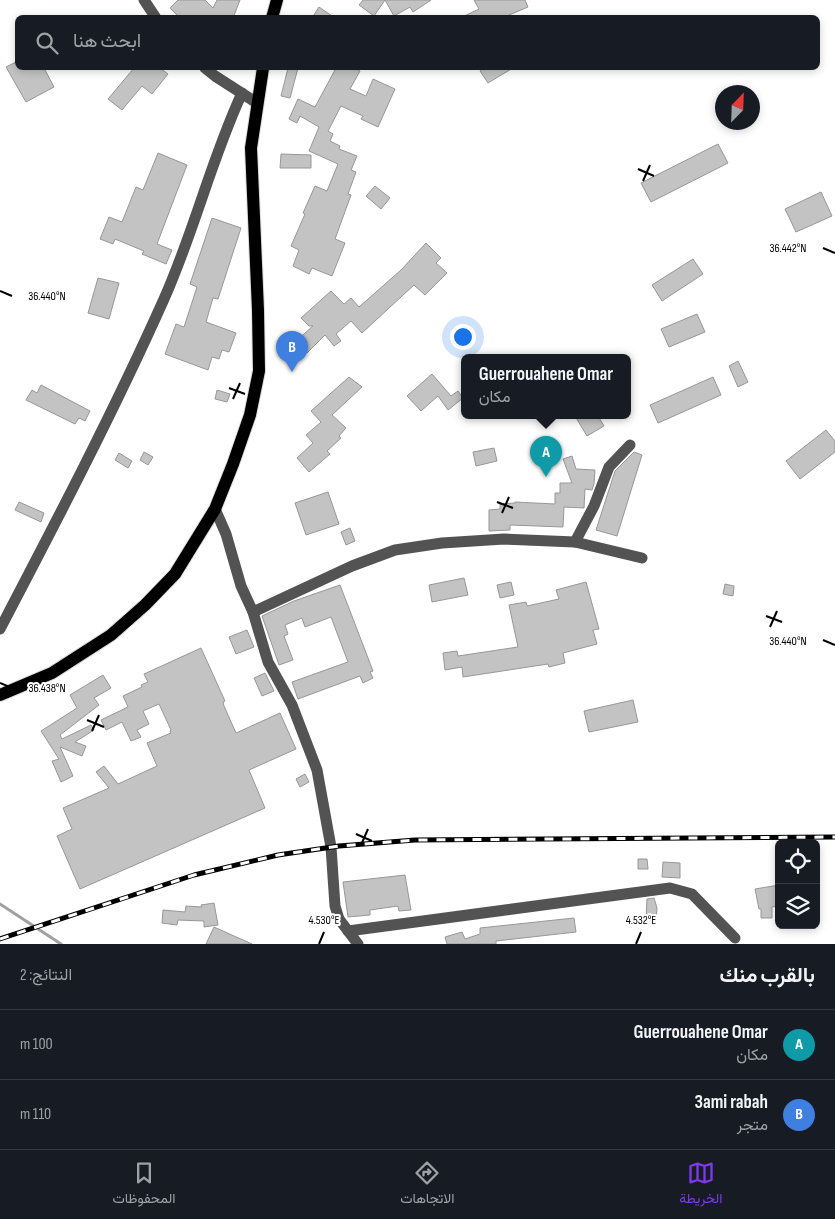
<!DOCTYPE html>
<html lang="ar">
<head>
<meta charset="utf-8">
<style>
  :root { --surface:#171b24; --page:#242831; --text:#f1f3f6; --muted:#9ea1a6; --line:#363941; --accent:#7c3aed }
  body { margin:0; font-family:"Sofia Sans Condensed",Vazirmatn,sans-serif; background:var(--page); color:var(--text); direction:rtl }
  .controls { position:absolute; right:15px; bottom:15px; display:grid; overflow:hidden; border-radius:8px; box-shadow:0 2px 8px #0003 }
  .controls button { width:45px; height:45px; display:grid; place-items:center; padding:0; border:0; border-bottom:1px solid var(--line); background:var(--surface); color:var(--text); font:25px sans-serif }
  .compass { position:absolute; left:715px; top:85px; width:45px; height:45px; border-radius:50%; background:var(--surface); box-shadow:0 2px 8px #0003; rotate:23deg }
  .you { position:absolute; left:462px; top:336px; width:18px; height:18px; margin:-12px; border:4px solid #fff; border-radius:50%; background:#1a73e8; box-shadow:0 0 0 8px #1a73e833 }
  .badge { display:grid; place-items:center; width:32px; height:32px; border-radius:50%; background:var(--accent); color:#fff; font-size:16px; font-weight:700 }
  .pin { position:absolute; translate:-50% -41px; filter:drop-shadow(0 1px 2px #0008) }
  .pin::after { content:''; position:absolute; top:26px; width:18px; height:15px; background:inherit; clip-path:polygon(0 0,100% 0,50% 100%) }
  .popup { position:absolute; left:461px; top:354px; width:170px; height:65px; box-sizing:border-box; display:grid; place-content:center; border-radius:8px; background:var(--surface); filter:drop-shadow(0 1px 4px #0005); font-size:16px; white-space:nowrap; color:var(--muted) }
  .popup b { font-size:19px; color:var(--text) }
  .popup::after { content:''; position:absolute; left:50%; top:100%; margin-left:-10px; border:10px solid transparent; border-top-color:var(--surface) }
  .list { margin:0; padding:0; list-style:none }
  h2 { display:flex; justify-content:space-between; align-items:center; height:65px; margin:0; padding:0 20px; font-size:21px }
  h2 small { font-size:16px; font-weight:400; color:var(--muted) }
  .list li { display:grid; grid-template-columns:32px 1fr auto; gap:15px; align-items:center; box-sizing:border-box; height:70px; padding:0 20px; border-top:1px solid var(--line) }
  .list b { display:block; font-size:19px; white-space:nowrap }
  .list p { margin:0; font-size:16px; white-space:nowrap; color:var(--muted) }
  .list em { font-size:16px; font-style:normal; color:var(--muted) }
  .icon { flex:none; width:28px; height:28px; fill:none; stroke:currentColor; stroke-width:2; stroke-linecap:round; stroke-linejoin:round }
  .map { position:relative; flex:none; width:835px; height:944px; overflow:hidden; direction:ltr }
  .search { position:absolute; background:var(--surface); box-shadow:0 2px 8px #0003; left:15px; right:15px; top:15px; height:55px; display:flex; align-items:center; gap:12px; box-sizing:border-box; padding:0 18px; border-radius:8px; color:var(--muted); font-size:19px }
  .sheet { height:205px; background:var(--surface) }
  nav { display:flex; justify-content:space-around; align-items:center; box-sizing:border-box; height:70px; border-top:1px solid var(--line); background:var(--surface); font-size:14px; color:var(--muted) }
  nav a { display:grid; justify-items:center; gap:2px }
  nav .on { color:var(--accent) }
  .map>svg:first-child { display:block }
</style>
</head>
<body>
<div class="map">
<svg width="835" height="944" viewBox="0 0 835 944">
  <rect width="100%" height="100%" fill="#fff"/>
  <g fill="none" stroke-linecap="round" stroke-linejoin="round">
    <polyline stroke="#a1a1a1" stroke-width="3" points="0,904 61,944"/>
  </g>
  <g fill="#c3c3c3" stroke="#979797">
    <polygon points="178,0 205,0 213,8 217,0 240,0 233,18 180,18 170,8"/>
    <polygon points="363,0 431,0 413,12 410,7 394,16 385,0 374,16 359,5"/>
    <polygon points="474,0 525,0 528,7 502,18 460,18 479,9"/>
    <polygon points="319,7 335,18 312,18"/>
    <polygon points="18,61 18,68 44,68 54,87 26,102 6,67"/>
    <polygon points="134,68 160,68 168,74 152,94 142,86 122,110 108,99"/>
    <polygon points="288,68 298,68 290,98 281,96"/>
    <polygon points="336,68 353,68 360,71 350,89 366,96 373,79 395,89 378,127 361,119 363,116 341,106 328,131 333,134 330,141 340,146 339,149 357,156 351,170 356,172 348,194 351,195 335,239 345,243 332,276 312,268 309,274 293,266 299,250 291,246 305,214 303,213 315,186 327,191 338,164 309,151 319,127 300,116 297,123 289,119 298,99 315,107"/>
    <polygon points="485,68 513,68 488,83 480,71"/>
    <polygon points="718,144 728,163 651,202 641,183"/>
    <polygon points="158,153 187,165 157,244 172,250 166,264 142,254 144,251 115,239 113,244 100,239 109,217 122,222 136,187 143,190"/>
    <polygon points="281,154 311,155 311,168 280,168"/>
    <polygon points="375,186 390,198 381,209 366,196"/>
    <polygon points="821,192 832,216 796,232 785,209"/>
    <polygon points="212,218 241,228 218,299 213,298 206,322 236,333 229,352 222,350 219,359 212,357 208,370 165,354 176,324 184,327 197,287 190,284"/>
    <polygon points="426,243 441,258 436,263 447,273 425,295 414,285 362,333 351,321 336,334 341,341 334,346 325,335 307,353 296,341 313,326 309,326 301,318 331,291 344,304 351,298 359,307 401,270"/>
    <polygon points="693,259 703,274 662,301 652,285"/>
    <polygon points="98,278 119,283 109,319 88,313"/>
    <polygon points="697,314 705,332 669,347 661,329"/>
    <polygon points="738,361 748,382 738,387 729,366"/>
    <polygon points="432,374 451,396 458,391 463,398 448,410 438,396 421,411 407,396"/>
    <polygon points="349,377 362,387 332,415 346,428 339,436 341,438 327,451 330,454 309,472 297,458 313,443 306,435 321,422 311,411"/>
    <polygon points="713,377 721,395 658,423 650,405"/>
    <polygon points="41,385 90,411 85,421 79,418 75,424 26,400 32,390 37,393"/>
    <polygon points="217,390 230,394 227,402 215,399"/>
    <polygon points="575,416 598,416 604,426 587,436"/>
    <polygon points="826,430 835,441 835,452 800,479 786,461"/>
    <polygon points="494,448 497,461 476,466 473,452"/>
    <polygon points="144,452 153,457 148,465 140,460"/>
    <polygon points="634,452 642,455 617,536 596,530 615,471"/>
    <polygon points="119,453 132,461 128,468 115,460"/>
    <polygon points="572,456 576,469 595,470 594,484 592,490 585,489 584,508 564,507 563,527 510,525 510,530 489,531 489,510 500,509 500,504 515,503 515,502 555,504 555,493 560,493 560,483 572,483 563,459"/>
    <polygon points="328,492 339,524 306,535 295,503"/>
    <polygon points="19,502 44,513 41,522 15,510"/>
    <polygon points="350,528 355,541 346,545 341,532"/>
    <polygon points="464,578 468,595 432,602 429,585"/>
    <polygon points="511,582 514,595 500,598 497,585"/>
    <polygon points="586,582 599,629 593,630 597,644 563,653 565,663 549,667 548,664 463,677 462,667 445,670 443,653 457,651 458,656 518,647 509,605 526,602 527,606 559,599 556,590"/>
    <polygon points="725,584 734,586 733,596 723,594"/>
    <polygon points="340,585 373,671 370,672 373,678 363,683 360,676 298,699 292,682 348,662 331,617 305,627 302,618 285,625 288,634 284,636 293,660 279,665 262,616 294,601"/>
    <polygon points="247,630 254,647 236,654 229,637"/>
    <polygon points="201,648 225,701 223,702 224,706 236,733 280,713 296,749 249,770 265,808 80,889 57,836 72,829 63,808 109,788 96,772 104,766 118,784 157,766 147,743 171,733 170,731 171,730 159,704 143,711 149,724 137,730 141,737 131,741 122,722 106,730 101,720 128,707 123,696 142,687 141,685 148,682 144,674"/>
    <polygon points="265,673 274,691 262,696 254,678"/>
    <polygon points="103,675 111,688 94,698 99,705 60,735 62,739 91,725 94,730 75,742 86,746 82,756 60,747 73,776 61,782 52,761 59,759 41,731 77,708 70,695"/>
    <polygon points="633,700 638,722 589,732 584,711"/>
    <polygon points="305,774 309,782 300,787 296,779"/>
    <polygon points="638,859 647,859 648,869 638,869"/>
    <polygon points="663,862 680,863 680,878 662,877"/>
    <polygon points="405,875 411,910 399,911 398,906 370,910 370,915 348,917 343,882"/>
    <polygon points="779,885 779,906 772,907 772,918 761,918 761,909 759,909 755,889"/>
    <polygon points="654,898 657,908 656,920 646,919 647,899"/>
    <polygon points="214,903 218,925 204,927 204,921 178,920 177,925 162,923 163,910 185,912 186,906 202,907 201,905"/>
    <polygon points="574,918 576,932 496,941 496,944 447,944 445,937 462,932 465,939 480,934 480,928"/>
    <polygon points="214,927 252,944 206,944"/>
  </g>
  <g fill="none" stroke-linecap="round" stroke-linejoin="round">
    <defs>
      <g id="major">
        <polyline points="272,18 277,0"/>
        <polyline points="0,695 52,673 111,635 145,605 175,574 215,509 233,464 250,415 259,371 258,310 251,148 263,68"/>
      </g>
    </defs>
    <use href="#major" stroke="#dbdbdb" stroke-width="14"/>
    <g stroke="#535353" stroke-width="11">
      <polyline points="144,0 156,18"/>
      <polyline points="205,68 215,76 257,103"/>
      <polyline points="215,509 226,534 241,586 253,612 268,662 292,705 317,770 331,847 335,906 339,919 358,944"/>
      <polyline points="575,542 594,506 609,467 630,445"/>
      <polyline points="253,612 352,566 395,550 442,543 504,539 575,542 642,558"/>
      <path d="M 0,629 C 57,520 114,411 164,299 C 194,232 211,160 242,93"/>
      <polyline points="348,931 670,888 692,894 735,938"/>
    </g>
    <use href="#major" stroke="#000" stroke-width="12"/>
    <defs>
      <polyline id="rail" points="0,939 194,875 278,855 339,846 415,840 835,837"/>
    </defs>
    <use href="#rail" stroke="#000" stroke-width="5"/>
    <use href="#rail" stroke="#fff" stroke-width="3" stroke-dasharray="9" stroke-linecap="butt"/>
  </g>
  <path fill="none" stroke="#000" stroke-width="2" d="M 638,169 L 654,176M 643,181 L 650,165M 823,248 L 835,253M 0,291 L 12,296M 229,388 L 245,394M 233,399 L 240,383M 497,502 L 513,508M 502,513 L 509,497M 766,616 L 782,622M 770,627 L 777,611M 823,640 L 835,645M 0,683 L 12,688M 87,720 L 104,727M 92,731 L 99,715M 356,834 L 372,841M 361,845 L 368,829M 319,944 L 324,932M 636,944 L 641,932"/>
  <g font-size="12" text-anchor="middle" fill="#000" stroke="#fff" stroke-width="4" stroke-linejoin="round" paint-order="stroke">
    <text x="788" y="252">36.442°N</text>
    <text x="47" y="300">36.440°N</text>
    <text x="788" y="645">36.440°N</text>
    <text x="47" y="692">36.438°N</text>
    <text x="324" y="924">4.530°E</text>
    <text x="641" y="924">4.532°E</text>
  </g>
</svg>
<div class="controls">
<button><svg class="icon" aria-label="locate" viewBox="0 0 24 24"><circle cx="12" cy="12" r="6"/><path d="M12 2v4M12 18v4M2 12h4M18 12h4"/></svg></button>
<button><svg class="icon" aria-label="layers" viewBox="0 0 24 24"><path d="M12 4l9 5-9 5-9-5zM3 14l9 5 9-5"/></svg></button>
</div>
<svg class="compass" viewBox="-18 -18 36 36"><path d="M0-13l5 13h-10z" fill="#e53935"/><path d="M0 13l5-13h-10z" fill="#9ea1a6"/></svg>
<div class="you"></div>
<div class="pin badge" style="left:546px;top:477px;background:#0f9aa8">A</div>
<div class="popup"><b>Guerrouahene Omar</b>مكان</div>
<div class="pin badge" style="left:292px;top:372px;background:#3f7fe0">B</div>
<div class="search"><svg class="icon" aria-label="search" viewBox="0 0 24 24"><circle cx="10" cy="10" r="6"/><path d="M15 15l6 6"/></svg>ابحث هنا</div>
</div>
<section class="sheet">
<h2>بالقرب منك<small>النتائج: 2</small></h2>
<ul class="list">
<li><span class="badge" style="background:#0f9aa8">A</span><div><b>Guerrouahene Omar</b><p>مكان</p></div><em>100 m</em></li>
<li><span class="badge" style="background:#3f7fe0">B</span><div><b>3ami rabah</b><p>متجر</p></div><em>110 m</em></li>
</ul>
</section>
<nav>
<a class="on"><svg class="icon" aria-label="map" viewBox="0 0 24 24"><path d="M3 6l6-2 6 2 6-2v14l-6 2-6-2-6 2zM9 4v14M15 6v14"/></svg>الخريطة</a>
<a><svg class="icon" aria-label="directions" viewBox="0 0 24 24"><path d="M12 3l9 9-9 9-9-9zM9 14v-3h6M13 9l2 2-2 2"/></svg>الاتجاهات</a>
<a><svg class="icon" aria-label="saved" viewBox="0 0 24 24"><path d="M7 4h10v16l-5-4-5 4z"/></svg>المحفوظات</a>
</nav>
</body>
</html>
